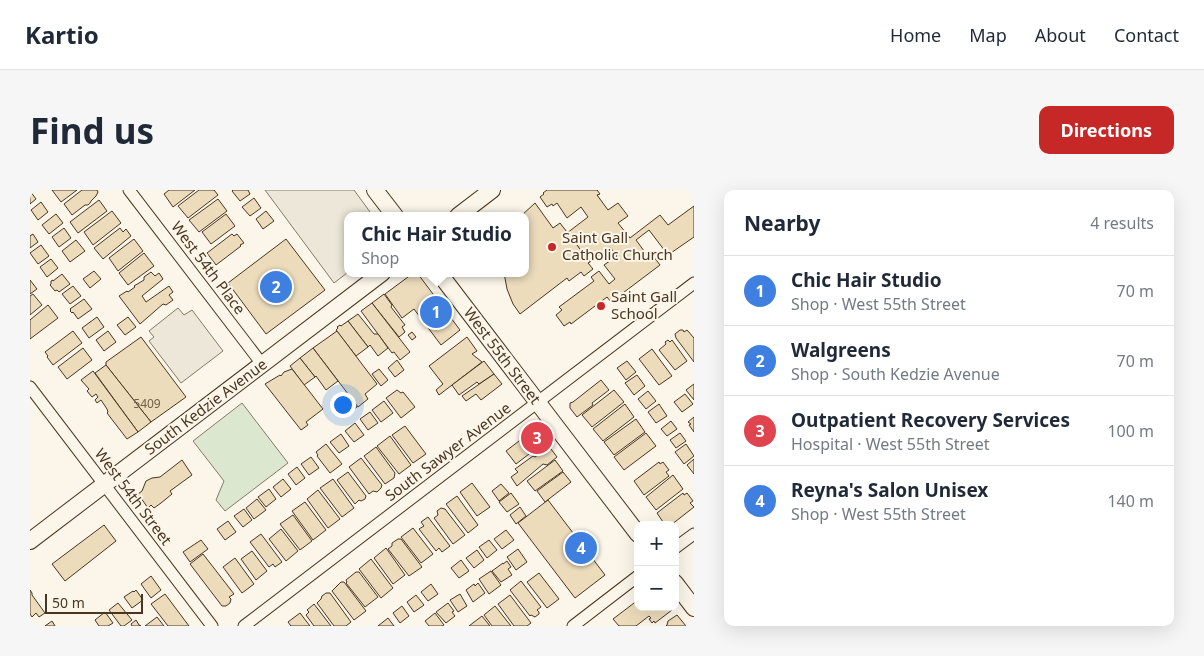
<!DOCTYPE html>
<html lang="en">
<head>
<meta charset="utf-8">
<style>
  :root { --surface:#fff; --page:#f6f6f7; --text:#1f2937; --muted:#747a83; --line:#e0e1e3; --accent:#c62828 }
  body { margin:0; font-family:"Noto Sans",sans-serif; background:var(--page); color:var(--text) }
  .controls { position:absolute; right:15px; bottom:15px; display:grid; overflow:hidden; border-radius:10px; box-shadow:0 5px 20px #0002 }
  .controls button { width:45px; height:45px; display:grid; place-items:center; padding:0; border:0; border-bottom:1px solid var(--line); background:var(--surface); color:var(--text); font:25px sans-serif }
  .scale { position:absolute; left:15px; bottom:12px; width:98px; box-sizing:border-box; padding-left:5px; border:2px solid #4a3520; border-top:0; font-size:14px; line-height:18px; white-space:nowrap; color:#4a3520; -webkit-text-stroke:4px #fbf6e9; paint-order:stroke }
  .you { position:absolute; left:312px; top:214px; width:18px; height:18px; margin:-12px; border:4px solid #fff; border-radius:50%; background:#1a73e8; box-shadow:0 0 0 8px #1a73e833 }
  .badge { display:grid; place-items:center; width:32px; height:32px; border-radius:50%; background:var(--accent); color:#fff; font-size:16px; font-weight:700 }
  .pin { position:absolute; translate:-50% -50%; border:2px solid #fff; box-shadow:0 1px 5px #0006 }
  .popup { position:absolute; left:314px; top:22px; width:185px; height:65px; box-sizing:border-box; display:grid; place-content:center; border-radius:10px; background:var(--surface); filter:drop-shadow(0 1px 4px #0005); font-size:16px; white-space:nowrap; color:var(--muted) }
  .popup b { font-size:19px; color:var(--text) }
  .popup::after { content:''; position:absolute; left:50%; top:100%; margin-left:-10px; border:10px solid transparent; border-top-color:var(--surface) }
  .list { margin:0; padding:0; list-style:none }
  h2 { display:flex; justify-content:space-between; align-items:center; height:65px; margin:0; padding:0 20px; font-size:21px }
  h2 small { font-size:16px; font-weight:400; color:var(--muted) }
  .list li { display:grid; grid-template-columns:32px 1fr auto; gap:15px; align-items:center; box-sizing:border-box; height:70px; padding:0 20px; border-top:1px solid var(--line) }
  .list b { display:block; font-size:19px; white-space:nowrap }
  .list p { margin:0; font-size:16px; white-space:nowrap; color:var(--muted) }
  .list em { font-size:16px; font-style:normal; color:var(--muted) }
  .map { position:relative; flex:none; width:664px; height:436px; overflow:hidden; border-radius:10px }
  header { display:flex; align-items:center; gap:30px; box-sizing:border-box; height:70px; padding:0 25px; background:var(--surface); border-bottom:1px solid var(--line) }
  header strong { font-size:24px }
  nav { display:flex; gap:28px; margin-inline-start:auto; font-size:18px }
  .intro { display:flex; align-items:center; justify-content:space-between; box-sizing:border-box; height:120px; padding:0 30px }
  h1 { margin:0; font-size:35px }
  .button { padding:12px 22px; border-radius:10px; background:var(--accent); color:#fff; font-size:18px; font-weight:700 }
  main { display:flex; gap:30px; padding:0 30px }
  aside { flex:1; background:var(--surface); border-radius:10px; box-shadow:0 5px 20px #0002 }
  .map>svg:first-child { display:block }
</style>
</head>
<body>
<header>
<strong>Kartio</strong>
<nav><a>Home</a><a>Map</a><a>About</a><a>Contact</a></nav>
</header>
<div class="intro"><h1>Find us</h1><a class="button">Directions</a></div>
<main>
<div class="map">
<svg width="664" height="436" viewBox="0 0 664 436">
  <rect width="100%" height="100%" fill="#fbf6e9"/>
  <polygon fill="#dce7d0" stroke="#887966" points="212,213 258,273 195,321 186,310 194,291 163,251"/>
  <g fill="#ede7d9" stroke="#887966">
    <polygon points="235,0 324,0 343,26 317,26 317,83 304,93"/>
    <polygon points="148,118 154,125 162,120 193,161 151,193 119,151 124,147 119,141"/>
  </g>
  <g fill="#ecdcbc" stroke="#4a3520">
    <polygon points="22,0 47,0 31,12"/>
    <polygon points="52,0 67,0 68,2 66,6 61,11 60,13 58,15 55,15 42,25 34,14"/>
    <polygon points="139,0 165,0 143,17 134,4"/>
    <polygon points="169,0 184,0 188,5 158,28 148,16"/>
    <polygon points="203,0 218,0 220,4 210,11 202,1"/>
    <polygon points="517,0 567,0 570,4 567,5 578,20 588,13 598,26 588,33 600,48 630,25 638,35 664,16 664,47 638,65 619,40 606,50 617,65 620,62 630,75 581,112 577,107 541,134 540,132 534,136 526,125 532,120 529,117 564,91 561,87 569,81 579,94 585,89 574,75 587,66 580,57 560,72 537,43 558,27 551,17 537,28 527,13 523,16 522,14 517,17 510,7 514,4 513,3"/>
    <polygon points="0,1 6,9 0,14"/>
    <polygon points="224,8 231,18 220,26 212,17"/>
    <polygon points="188,9 197,21 169,42 159,30"/>
    <polygon points="69,10 77,21 48,43 40,32"/>
    <polygon points="11,12 18,22 8,30 1,20"/>
    <polygon points="505,13 523,38 530,33 560,72 558,73 563,79 554,86 551,82 539,91 537,88 490,124 483,114 477,99 474,83 495,83 495,26 491,26"/>
    <polygon points="82,21 91,33 63,55 54,42"/>
    <polygon points="236,21 244,31 233,39 226,29"/>
    <polygon points="26,24 33,33 19,44 12,35"/>
    <polygon points="196,24 205,36 181,54 172,42"/>
    <polygon points="34,38 41,48 29,57 22,47"/>
    <polygon points="90,38 93,42 96,39 101,46 73,69 64,58"/>
    <polygon points="3,44 8,52 0,58 0,46"/>
    <polygon points="202,44 204,46 207,44 214,53 210,55 211,56 186,75 177,63"/>
    <polygon points="104,49 113,61 88,81 79,68"/>
    <polygon points="256,49 295,100 236,144 198,93"/>
    <polygon points="46,50 55,61 40,72 32,61"/>
    <polygon points="11,55 19,66 8,74 0,63"/>
    <polygon points="114,63 124,76 98,95 89,83"/>
    <polygon points="21,69 28,78 17,87 10,77"/>
    <polygon points="64,81 71,89 60,98 53,89"/>
    <polygon points="121,82 125,86 129,83 133,89 112,106 116,112 139,96 143,102 139,105 143,110 136,115 133,114 110,134 89,106 97,101 98,102 105,97 104,96 114,90 114,87"/>
    <polygon points="386,83 388,84 430,140 411,155 384,119 372,128 355,104 382,84"/>
    <polygon points="32,84 40,94 29,102 27,100 25,101 20,95 21,94 21,91 23,90 23,91"/>
    <polygon points="0,90 7,99 0,104"/>
    <polygon points="43,96 51,106 40,114 32,104"/>
    <polygon points="3,104 12,115 0,125 0,106"/>
    <polygon points="354,104 362,115 361,117 375,135 372,137 375,142 369,147 342,113"/>
    <polygon points="54,109 62,119 48,129 43,122 42,123 40,121 41,120 40,119"/>
    <polygon points="342,113 380,162 370,170 364,162 362,163 331,121"/>
    <polygon points="18,115 28,128 0,149 0,130"/>
    <polygon points="328,124 344,144 348,144 358,158 348,166 340,155 338,157 318,131"/>
    <polygon points="67,127 74,137 59,148 52,138"/>
    <polygon points="98,127 106,137 95,145 87,135"/>
    <polygon points="318,131 338,157 326,166 306,140 308,138 307,137 310,135 311,136"/>
    <polygon points="650,140 653,140 654,142 657,140 664,148 664,172 646,148 645,144"/>
    <polygon points="43,141 52,153 23,175 17,167 18,166 15,162"/>
    <polygon points="78,141 86,152 74,161 66,150"/>
    <polygon points="307,141 347,194 335,204 338,209 328,217 283,158"/>
    <polygon points="382,142 386,147 382,150 378,145"/>
    <polygon points="111,147 156,207 121,232 76,175 76,172"/>
    <polygon points="437,147 447,161 442,164 452,172 409,205 406,200 413,194 399,176"/>
    <polygon points="638,150 640,152 642,150 657,171 645,180 629,160 636,154 635,152"/>
    <polygon points="53,158 62,170 37,189 28,177"/>
    <polygon points="283,158 308,191 296,200 286,186 285,187 270,168"/>
    <polygon points="622,159 642,186 629,195 609,169"/>
    <polygon points="270,168 285,187 274,195 260,176"/>
    <polygon points="367,170 374,180 365,187 358,178"/>
    <polygon points="454,171 464,184 449,194 447,192 429,205 422,195"/>
    <polygon points="597,171 606,182 596,190 587,178"/>
    <polygon points="76,175 121,232 108,242 65,183"/>
    <polygon points="262,179 293,219 276,232 278,235 271,240 235,194 250,185 251,186 254,182"/>
    <polygon points="349,179 358,190 351,196 342,184"/>
    <polygon points="63,181 108,242 97,249 77,223 78,222 77,219 71,210 67,213 65,210 68,207 66,204 62,207 57,201 59,199 51,190"/>
    <polygon points="464,184 472,194 451,210 446,204 436,211 432,206"/>
    <polygon points="607,185 615,196 604,205 595,193"/>
    <polygon points="571,190 579,200 562,213 563,215 547,227 540,218 540,213 543,212"/>
    <polygon points="664,194 664,210 656,200"/>
    <polygon points="367,200 371,203 373,202 385,217 371,228 356,208"/>
    <polygon points="584,200 594,212 562,237 552,225"/>
    <polygon points="618,201 626,211 616,219 608,209"/>
    <polygon points="316,202 327,217 315,226 304,211"/>
    <polygon points="655,204 663,214 652,222 644,212"/>
    <polygon points="354,211 363,223 351,232 342,220"/>
    <polygon points="595,214 604,227 573,251 563,239"/>
    <polygon points="629,214 637,226 626,233 618,222"/>
    <polygon points="340,222 348,233 338,240 330,229"/>
    <polygon points="664,227 664,242 659,235 661,234 658,232"/>
    <polygon points="606,229 615,242 584,265 574,252"/>
    <polygon points="641,231 647,239 637,246 631,239"/>
    <polygon points="325,233 334,245 324,252 315,241"/>
    <polygon points="375,236 396,264 383,273 362,245"/>
    <polygon points="506,238 517,254 504,263 503,261 486,274 476,261"/>
    <polygon points="616,243 626,256 594,280 584,267"/>
    <polygon points="650,243 656,251 646,258 640,250"/>
    <polygon points="311,244 319,256 309,263 300,252"/>
    <polygon points="360,246 381,275 369,284 347,256"/>
    <polygon points="296,254 312,274 300,283 287,266 288,265 286,262"/>
    <polygon points="656,254 664,266 654,274 645,262"/>
    <polygon points="518,255 527,267 517,275 513,274 487,296 481,287 488,282 485,279 503,266 505,267 509,264 509,262"/>
    <polygon points="346,257 365,283 364,288 355,294 334,266"/>
    <polygon points="281,267 289,278 279,285 271,274"/>
    <polygon points="331,268 352,295 351,298 347,302 343,301 339,304 319,277"/>
    <polygon points="664,269 664,284 657,275"/>
    <polygon points="152,270 162,285 140,301 142,304 131,313 124,318 121,315 118,318 108,304 112,301 116,291 122,288 130,287"/>
    <polygon points="525,270 533,281 505,301 497,291"/>
    <polygon points="629,272 630,274 633,272 639,280 636,282 639,286 614,305 604,291"/>
    <polygon points="267,277 275,288 266,295 258,284"/>
    <polygon points="318,282 336,306 335,309 331,311 329,310 325,314 307,290"/>
    <polygon points="533,282 541,292 515,312 507,301"/>
    <polygon points="643,285 653,299 626,320 616,307"/>
    <polygon points="253,289 261,299 251,307 243,297"/>
    <polygon points="303,289 324,318 312,327 290,298"/>
    <polygon points="442,293 460,317 447,326 430,302"/>
    <polygon points="471,294 479,303 469,311 462,301"/>
    <polygon points="239,299 246,309 236,317 228,307"/>
    <polygon points="288,300 310,329 298,338 277,309"/>
    <polygon points="481,303 489,314 477,322 469,312"/>
    <polygon points="653,303 654,305 657,303 663,311 660,313 664,317 641,335 635,335 627,323"/>
    <polygon points="427,306 448,335 438,343 416,314"/>
    <polygon points="227,309 236,320 224,329 216,318"/>
    <polygon points="518,310 575,385 545,408 488,333"/>
    <polygon points="275,312 296,340 283,350 262,321"/>
    <polygon points="490,317 496,326 486,334 480,325"/>
    <polygon points="411,318 415,319 435,345 423,354 404,328 408,325 407,321"/>
    <polygon points="214,319 222,330 213,337 204,326"/>
    <polygon points="263,325 282,351 270,360 250,334"/>
    <polygon points="398,327 420,356 412,362 409,358 406,361 389,339 394,336 391,332"/>
    <polygon points="198,331 206,342 195,350 187,339"/>
    <polygon points="74,335 86,351 35,391 22,374"/>
    <polygon points="383,338 403,364 391,373 371,347"/>
    <polygon points="251,339 268,361 256,371 239,349"/>
    <polygon points="476,340 484,350 472,359 464,349"/>
    <polygon points="231,344 252,372 245,377 243,374 239,377 220,352"/>
    <polygon points="368,349 371,349 392,377 379,386 358,359 362,356 362,353"/>
    <polygon points="171,350 178,359 160,372 153,362"/>
    <polygon points="459,350 467,360 457,368 449,357"/>
    <polygon points="356,358 375,385 363,394 344,368"/>
    <polygon points="488,359 497,372 486,380 477,367"/>
    <polygon points="447,360 454,370 444,378 436,368"/>
    <polygon points="222,361 237,381 226,390 211,369"/>
    <polygon points="173,364 204,404 199,407 201,409 200,413 196,416 192,416 160,374"/>
    <polygon points="205,368 224,394 212,403 193,377"/>
    <polygon points="341,369 363,398 351,408 329,379"/>
    <polygon points="431,370 439,381 429,388 421,378"/>
    <polygon points="477,371 481,377 478,379 482,385 471,392 462,381 473,373 473,374"/>
    <polygon points="461,381 471,395 459,404 449,389"/>
    <polygon points="326,382 329,382 348,407 335,417 316,393 317,392 316,390"/>
    <polygon points="509,383 529,409 517,418 497,392"/>
    <polygon points="121,386 131,400 121,408 111,394"/>
    <polygon points="491,391 511,417 507,420 509,422 509,424 505,427 501,425 500,426 480,400"/>
    <polygon points="311,392 314,392 336,421 324,430 302,401"/>
    <polygon points="448,393 455,403 443,412 436,400 444,394 445,396"/>
    <polygon points="401,394 408,404 398,411 391,402"/>
    <polygon points="0,400 2,403 2,405 15,423 9,427 6,423 2,427 0,424"/>
    <polygon points="106,400 113,410 102,418 94,407 103,401 104,402"/>
    <polygon points="296,403 300,403 321,432 316,436 304,436 287,413 291,409 292,406"/>
    <polygon points="135,404 159,436 138,436 121,414"/>
    <polygon points="430,404 437,416 428,422 420,410"/>
    <polygon points="386,405 394,415 384,422 377,412"/>
    <polygon points="480,405 501,433 497,436 484,436 468,414"/>
    <polygon points="608,410 608,417 640,417 642,420 625,433 624,431 622,433 619,429 621,428 619,426 606,436 589,436 583,429"/>
    <polygon points="88,413 102,430 94,436 91,436 79,420"/>
    <polygon points="418,413 424,421 422,422 425,426 416,433 406,422"/>
    <polygon points="284,414 301,436 284,436 276,425 279,422 277,420"/>
    <polygon points="372,416 379,426 370,433 363,423"/>
    <polygon points="465,416 481,436 462,436 454,425"/>
    <polygon points="75,422 83,433 78,436 69,436 65,430"/>
    <polygon points="270,423 280,436 261,436 258,432"/>
    <polygon points="405,423 414,435 412,436 399,436 395,431"/>
    <polygon points="647,425 656,436 636,436 637,435 638,431"/>
    <polygon points="452,426 460,436 439,436"/>
    <polygon points="127,427 134,436 115,436"/>
    <polygon points="358,428 364,436 348,436"/>
    <polygon points="106,430 109,435 111,436 102,436 101,434"/>
    <polygon points="22,431 25,436 15,436"/>
  </g>
  <g fill="none" stroke-linecap="round" stroke-linejoin="round">
    <defs>
      <g id="street">
        <polyline points="99,0 232,174"/>
        <polyline points="0,197 182,436"/>
        <polyline points="645,358 664,344"/>
        <polyline points="214,436 664,93"/>
        <polyline points="543,436 608,386"/>
      </g>
      <g id="secondary">
        <polyline points="345,0 365,26"/>
        <polyline points="428,26 462,0"/>
        <polyline points="409,83 608,344"/>
        <polyline points="0,351 352,83"/>
        <polyline points="645,393 664,418"/>
      </g>
    </defs>
    <use href="#street" stroke="#4a3520" stroke-width="13"/>
    <use href="#secondary" stroke="#4a3520" stroke-width="18"/>
    <use href="#street" stroke="#fbf6e9" stroke-width="11"/>
    <use href="#secondary" stroke="#fbf6e9" stroke-width="16"/>
  </g>
  <g fill="#c62828" stroke="#fbf6e9" stroke-width="2">
    <circle cx="522" cy="57" r="5"/>
    <circle cx="571" cy="116" r="5"/>
  </g>
  <g text-anchor="middle" stroke-width="4" stroke-linejoin="round" paint-order="stroke">
    <g font-size="12" fill="#725f47">
      <text x="117" y="218">5409</text>
    </g>
    <g font-size="15" fill="#4a3520" stroke="#fbf6e9" text-anchor="start">
      <text x="532" y="53">Saint Gall<tspan x="532" dy="17">Catholic Church</tspan></text>
      <text x="581" y="112">Saint Gall<tspan x="581" dy="17">School</tspan></text>
    </g>
    <g font-size="15" fill="#4a3520" stroke="#fbf6e9">
      <text transform="translate(178 78) rotate(53)" y="5">West 54th Place</text>
      <text transform="translate(472 166) rotate(53)" y="5">West 55th Street</text>
      <text transform="translate(176 217) rotate(-37)" y="5">South Kedzie Avenue</text>
      <text transform="translate(418 262) rotate(-37)" y="5">South Sawyer Avenue</text>
      <text transform="translate(103 307) rotate(53)" y="5">West 54th Street</text>
    </g>
  </g>
</svg>
<div class="controls">
<button>+</button>
<button>−</button>
</div>
<div class="scale">50 m</div>
<div class="you"></div>
<div class="pin badge" style="left:406px;top:122px;background:#3f7fe0">1</div>
<div class="popup"><b>Chic Hair Studio</b>Shop</div>
<div class="pin badge" style="left:246px;top:97px;background:#3f7fe0">2</div>
<div class="pin badge" style="left:507px;top:248px;background:#e0444e">3</div>
<div class="pin badge" style="left:551px;top:358px;background:#3f7fe0">4</div>
</div>
<aside>
<h2>Nearby<small>4 results</small></h2>
<ul class="list">
<li><span class="badge" style="background:#3f7fe0">1</span><div><b>Chic Hair Studio</b><p>Shop · West 55th Street</p></div><em>70 m</em></li>
<li><span class="badge" style="background:#3f7fe0">2</span><div><b>Walgreens</b><p>Shop · South Kedzie Avenue</p></div><em>70 m</em></li>
<li><span class="badge" style="background:#e0444e">3</span><div><b>Outpatient Recovery Services</b><p>Hospital · West 55th Street</p></div><em>100 m</em></li>
<li><span class="badge" style="background:#3f7fe0">4</span><div><b>Reyna's Salon Unisex</b><p>Shop · West 55th Street</p></div><em>140 m</em></li>
</ul>
</aside>
</main>
</body>
</html>
